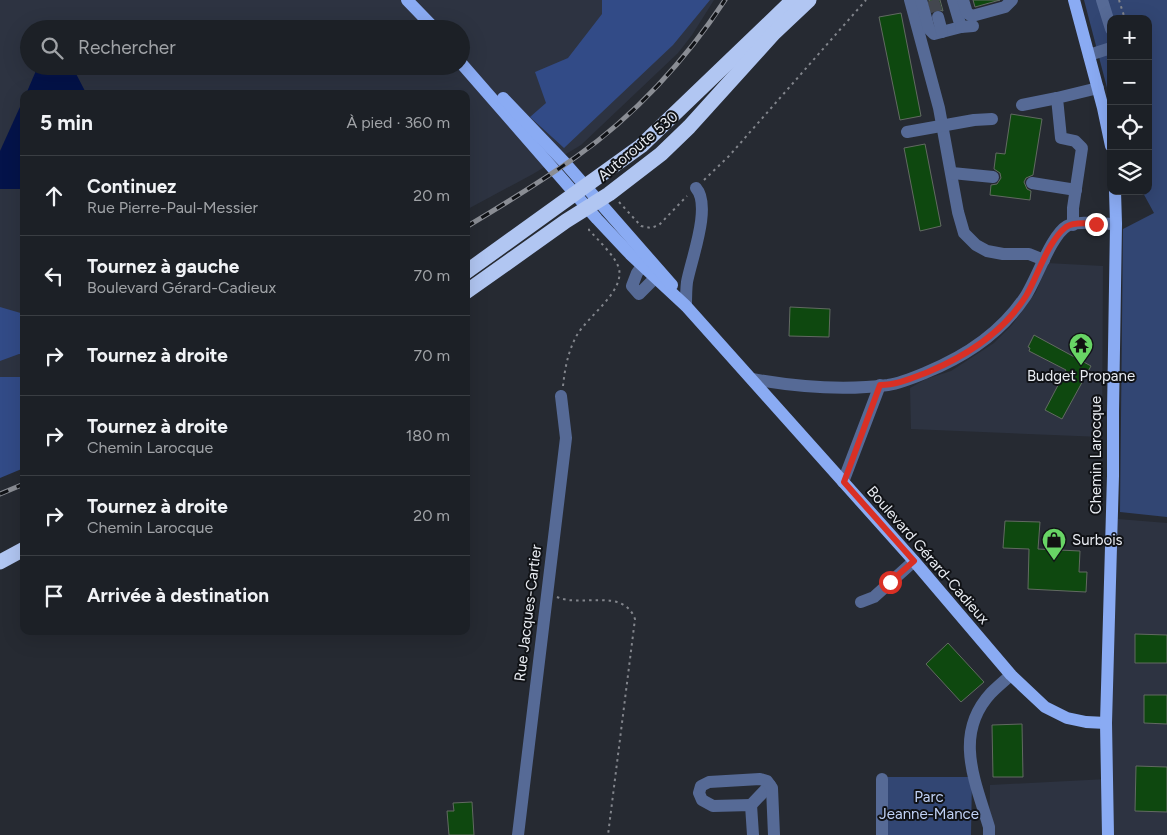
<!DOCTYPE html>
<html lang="fr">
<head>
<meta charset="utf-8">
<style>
  :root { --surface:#1c2026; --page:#292d32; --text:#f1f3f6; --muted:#a0a3a7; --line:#3a3e43 }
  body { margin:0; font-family:Figtree,sans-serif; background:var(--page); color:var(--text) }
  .controls { position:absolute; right:15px; top:15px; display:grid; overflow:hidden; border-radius:10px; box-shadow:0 5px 20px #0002 }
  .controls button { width:45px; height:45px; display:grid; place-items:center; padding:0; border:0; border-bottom:1px solid var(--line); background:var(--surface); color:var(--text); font:25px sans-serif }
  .stop { position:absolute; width:15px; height:15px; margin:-11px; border:4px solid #d93025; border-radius:50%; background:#fff }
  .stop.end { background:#d93025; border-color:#fff; box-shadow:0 1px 5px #0008 }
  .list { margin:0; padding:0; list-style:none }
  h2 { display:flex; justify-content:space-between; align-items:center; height:65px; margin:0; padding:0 20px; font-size:21px }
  h2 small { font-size:16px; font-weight:400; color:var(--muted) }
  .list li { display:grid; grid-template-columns:32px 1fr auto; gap:15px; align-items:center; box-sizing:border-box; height:80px; padding:0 20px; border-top:1px solid var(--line) }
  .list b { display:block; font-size:19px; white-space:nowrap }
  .list p { margin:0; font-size:16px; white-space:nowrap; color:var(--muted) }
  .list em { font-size:16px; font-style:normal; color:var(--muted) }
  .icon { flex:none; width:28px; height:28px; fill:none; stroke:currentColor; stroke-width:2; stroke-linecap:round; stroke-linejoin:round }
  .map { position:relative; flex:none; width:1167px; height:835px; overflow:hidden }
  .search { position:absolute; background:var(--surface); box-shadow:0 5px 20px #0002; left:20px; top:20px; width:450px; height:55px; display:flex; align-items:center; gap:12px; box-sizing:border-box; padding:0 18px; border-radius:28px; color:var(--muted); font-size:19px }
  .panel { position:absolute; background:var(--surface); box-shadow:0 5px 20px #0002; left:20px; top:90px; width:450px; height:545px; border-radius:10px }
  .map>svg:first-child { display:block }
</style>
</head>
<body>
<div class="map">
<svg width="1167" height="835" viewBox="0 0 1167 835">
  <rect width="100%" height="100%" fill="#262a32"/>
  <g fill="#2d3341" fill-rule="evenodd">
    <path d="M 0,0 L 714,0 L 692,35 L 678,53 L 581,145 L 533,174 L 466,210 L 466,94 L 24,94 L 24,465 L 0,475 ZM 29,29 L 461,29 L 461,66 L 29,66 Z"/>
    <polygon points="1047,263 1103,266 1102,437 911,429 910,388 926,379 951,371 994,343 1012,325 1036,292"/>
    <polygon points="1118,519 1167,523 1167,835 989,835 990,785 1107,779"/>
  </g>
  <g fill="#324673">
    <polygon points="1084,0 1167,0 1167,517 1120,512 1123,229 1154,213 1142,191 1148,191 1148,19 1111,19 1111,103"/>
    <polygon points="887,777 972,777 971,835 887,835"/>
  </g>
  <g fill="#324b87">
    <polygon points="602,0 710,0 673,45 564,148 530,117 546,103 535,72 568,58 602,14"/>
    <polygon points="0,307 24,314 24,354 19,354 0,361"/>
    <polygon points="0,377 24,377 24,468 0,478"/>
  </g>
  <g fill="#04134a">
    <polygon points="38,66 72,66 85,91 99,94 26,94"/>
    <polygon points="24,98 24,189 0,189 0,151"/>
  </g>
  <g fill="#0e480f" stroke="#626a62">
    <polygon points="929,0 940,0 943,11 936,9 932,11"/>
    <polygon points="973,0 1000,0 975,7"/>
    <polygon points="901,13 921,116 900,120 879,17"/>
    <polygon points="1011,114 1042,119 1033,175 1026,178 1024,182 1027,189 1031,191 1030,200 990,195 991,185 997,184 1001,178 1000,173 994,169 996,153 1005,154"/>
    <polygon points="925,144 941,226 920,231 904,148"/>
    <polygon points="790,307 830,309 829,337 789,336"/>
    <polygon points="1034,335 1091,366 1062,419 1045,410 1066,370 1029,351 1030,348 1028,347"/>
    <polygon points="1005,521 1040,522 1038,549 1080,551 1079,572 1087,572 1086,592 1028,589 1029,549 1003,548"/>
    <polygon points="1135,634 1167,635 1167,663 1135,663"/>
    <polygon points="948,643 984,682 961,702 926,664"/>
    <polygon points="1144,695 1167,695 1167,724 1144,723"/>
    <polygon points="1022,724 1023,777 993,777 992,725"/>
    <polygon points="1136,766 1167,767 1167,812 1135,811"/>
    <polygon points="472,802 474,835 449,835 447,811 454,811 453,803"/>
  </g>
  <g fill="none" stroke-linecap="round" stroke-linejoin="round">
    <polyline stroke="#43474f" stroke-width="12" stroke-dasharray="12 6" stroke-linecap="butt" points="933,0 938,17"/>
    <g stroke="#82858c" stroke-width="2" stroke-dasharray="2.5 4" stroke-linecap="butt">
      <polyline points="1119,0 1125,19"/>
      <polyline points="704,180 729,156 866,0"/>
      <polyline points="619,202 641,226 651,228 659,225 687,196"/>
      <path d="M 563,386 C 565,368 568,351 577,335 C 589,315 624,292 619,269 C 617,258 597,239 589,230 L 589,227"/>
      <path d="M 557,597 C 581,608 623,587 635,619 L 608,835"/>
    </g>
    <g stroke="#566a96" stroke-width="12">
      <polyline points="910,0 939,108 958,212 964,233 976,245 987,251 1003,254 1029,254 1044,260"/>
      <polyline points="921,0 929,29 934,34 961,27 953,0"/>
      <polyline points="963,0 967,13 972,16 1005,7 1012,0"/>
      <polyline points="1102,0 1111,29"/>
      <polyline points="938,17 942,32"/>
      <polyline points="961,27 973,26"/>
      <polyline points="1089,55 1111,48"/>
      <polyline points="1022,105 1057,98"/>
      <polyline points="907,132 974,120 992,119"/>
      <polyline points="952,173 993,177"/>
      <polyline points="1032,183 1076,190"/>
      <polyline points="1073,225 1073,208 1082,148 1075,141 1061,138 1057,98 1098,88"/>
      <polyline points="642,266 637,273 632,286 639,294 655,278"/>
      <path d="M 686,306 C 686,298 686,290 687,282 C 691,260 712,206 696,188"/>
      <path d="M 752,379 C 797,387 842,391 888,385 C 901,383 915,377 927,372 C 966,356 1001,333 1025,297 C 1036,281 1051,235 1067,226 C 1078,220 1104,224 1116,224"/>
      <polyline points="843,482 880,385"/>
      <polyline points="861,602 874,597 914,561"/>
      <polyline points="751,805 770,785"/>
      <polyline points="518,835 566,438 561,396"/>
      <polyline points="753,835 751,805 713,806 702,800 699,793 701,786 709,782 760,779 767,781 772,788 774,835"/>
      <polyline points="882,835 882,779"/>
      <path d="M 989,835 L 989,827 C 975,781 953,734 991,693 C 997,687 1004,681 1011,675"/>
    </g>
    <g stroke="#8aabf3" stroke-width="12">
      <polyline points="407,0 435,29"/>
      <polyline points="1074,0 1103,108 1111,146"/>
      <polyline points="461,63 597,219 630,254 686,306 914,561 1011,675 1045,707 1067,718 1086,722 1106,723"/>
      <polyline points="503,98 566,164 672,285"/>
      <polyline points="1108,835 1106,723 1113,476 1113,411 1116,224 1115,191"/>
    </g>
    <g stroke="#b1c6f2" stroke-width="15">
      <polyline points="466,272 641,146 793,0"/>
      <polyline points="466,292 566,221 609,194 661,154 689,127 774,33 809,0"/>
      <polyline points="0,562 24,549"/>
    </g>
    <defs>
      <g id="rail">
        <path d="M 466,227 C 503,205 540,182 576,157 C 634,116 686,60 725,0"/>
        <polyline points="0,494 24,484"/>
      </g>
    </defs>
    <use href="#rail" stroke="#8a8d94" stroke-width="5"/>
    <use href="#rail" stroke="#101216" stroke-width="3" stroke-dasharray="9" stroke-linecap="butt"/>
  </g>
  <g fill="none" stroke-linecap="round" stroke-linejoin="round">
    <path stroke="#d93025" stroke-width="6" d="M 890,582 L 914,561 L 844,482 L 880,385 C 897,385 912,378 928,372 C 966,356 1003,333 1026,296 C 1038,276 1047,242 1066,227 C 1073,222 1087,223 1096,224"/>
  </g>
  <defs>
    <symbol id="temple-pin" viewBox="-11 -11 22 30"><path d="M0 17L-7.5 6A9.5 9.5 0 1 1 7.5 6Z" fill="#68d465" stroke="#101216"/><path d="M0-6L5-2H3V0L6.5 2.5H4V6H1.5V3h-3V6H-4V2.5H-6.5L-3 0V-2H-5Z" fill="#111"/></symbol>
    <symbol id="shop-pin" viewBox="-11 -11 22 30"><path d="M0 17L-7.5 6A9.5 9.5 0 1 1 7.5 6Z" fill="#68d465" stroke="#101216"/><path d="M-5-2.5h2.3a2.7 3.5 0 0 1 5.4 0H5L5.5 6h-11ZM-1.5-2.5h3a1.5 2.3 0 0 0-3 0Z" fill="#111"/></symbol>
  </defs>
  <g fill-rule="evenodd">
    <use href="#temple-pin" x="1067" y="331" width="28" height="38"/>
    <use href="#shop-pin" x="1040" y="526" width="28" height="38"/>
  </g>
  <g text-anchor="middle" stroke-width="4" stroke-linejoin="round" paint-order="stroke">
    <g font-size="15" fill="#e9ecf2" stroke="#101216">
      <text transform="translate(638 146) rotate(-40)" y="5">Autoroute 530</text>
      <text transform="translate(1096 455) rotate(-90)" y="5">Chemin Larocque</text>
      <text transform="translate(928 555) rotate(49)" y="5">Boulevard Gérard-Cadieux</text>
      <text transform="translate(528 613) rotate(-83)" y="5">Rue Jacques-Cartier</text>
    </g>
    <g font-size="15" fill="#e9ecf2" stroke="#101216">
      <text x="1081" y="381">Budget Propane</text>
      <text x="1072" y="545" text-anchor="start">Surbois</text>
    </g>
    <g font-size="15" fill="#c1d2f6" stroke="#101216">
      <text x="929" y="802">Parc<tspan x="929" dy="17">Jeanne-Mance</tspan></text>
    </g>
  </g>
</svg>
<div class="controls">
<button>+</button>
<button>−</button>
<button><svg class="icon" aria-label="locate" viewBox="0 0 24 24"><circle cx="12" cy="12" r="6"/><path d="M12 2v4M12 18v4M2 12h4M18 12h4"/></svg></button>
<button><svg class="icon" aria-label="layers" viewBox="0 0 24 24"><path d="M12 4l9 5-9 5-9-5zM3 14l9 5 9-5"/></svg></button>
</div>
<div class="stop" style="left:890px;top:582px"></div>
<div class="stop end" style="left:1096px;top:224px"></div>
<div class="search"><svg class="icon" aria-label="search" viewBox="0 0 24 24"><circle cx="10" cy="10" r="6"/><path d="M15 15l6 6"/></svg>Rechercher</div>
<section class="panel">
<h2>5 min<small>À pied · 360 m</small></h2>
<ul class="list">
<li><svg class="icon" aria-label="ahead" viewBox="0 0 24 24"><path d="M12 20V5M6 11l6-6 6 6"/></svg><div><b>Continuez</b><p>Rue Pierre-Paul-Messier</p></div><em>20 m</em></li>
<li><svg class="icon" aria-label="left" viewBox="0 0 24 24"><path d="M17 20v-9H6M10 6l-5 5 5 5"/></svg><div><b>Tournez à gauche</b><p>Boulevard Gérard-Cadieux</p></div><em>70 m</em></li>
<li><svg class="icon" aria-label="right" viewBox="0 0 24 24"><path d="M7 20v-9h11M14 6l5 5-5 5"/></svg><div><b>Tournez à droite</b></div><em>70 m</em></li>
<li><svg class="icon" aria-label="right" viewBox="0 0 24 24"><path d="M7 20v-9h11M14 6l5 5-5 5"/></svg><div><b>Tournez à droite</b><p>Chemin Larocque</p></div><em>180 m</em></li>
<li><svg class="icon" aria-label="right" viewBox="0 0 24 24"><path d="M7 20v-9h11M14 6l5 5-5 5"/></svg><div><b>Tournez à droite</b><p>Chemin Larocque</p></div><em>20 m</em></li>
<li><svg class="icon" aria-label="arrive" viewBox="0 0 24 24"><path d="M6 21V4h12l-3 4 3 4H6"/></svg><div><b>Arrivée à destination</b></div></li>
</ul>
</section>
</div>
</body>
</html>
